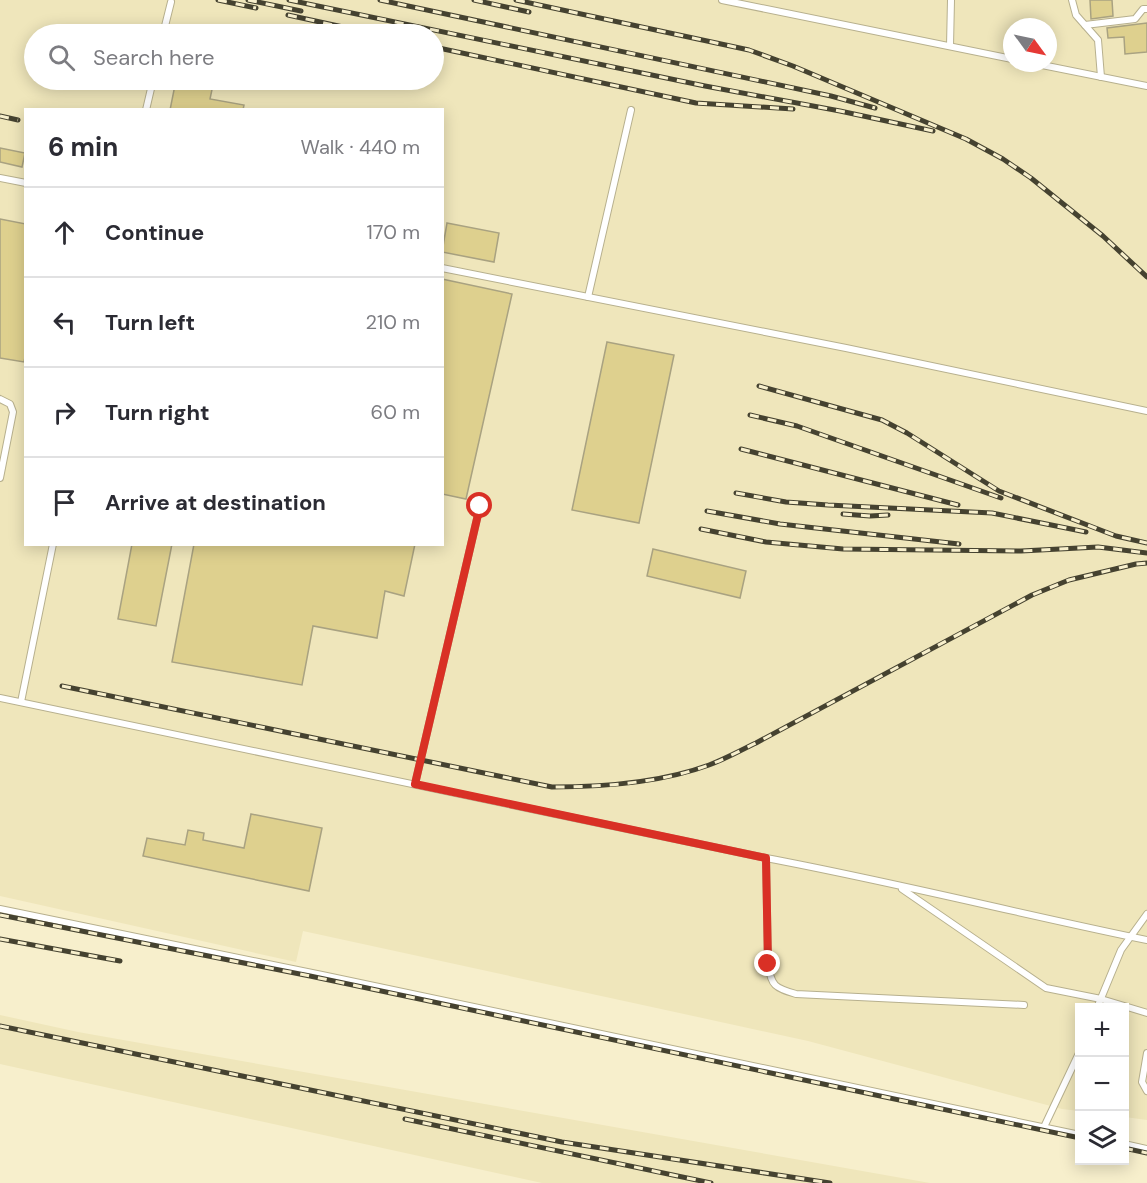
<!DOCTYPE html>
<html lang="en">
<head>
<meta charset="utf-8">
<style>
  :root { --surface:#fff; --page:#f2f2f3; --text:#2b2b33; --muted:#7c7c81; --line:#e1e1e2 }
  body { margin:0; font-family:"DM Sans",sans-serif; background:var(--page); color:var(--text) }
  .controls { position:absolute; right:18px; bottom:18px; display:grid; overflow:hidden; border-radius:0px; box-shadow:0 3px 15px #0003 }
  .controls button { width:54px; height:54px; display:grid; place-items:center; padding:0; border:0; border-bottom:2px solid var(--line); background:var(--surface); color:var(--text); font:30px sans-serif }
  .compass { position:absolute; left:1003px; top:18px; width:54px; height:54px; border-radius:50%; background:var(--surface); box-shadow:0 3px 15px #0003; rotate:123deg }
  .stop { position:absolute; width:18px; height:18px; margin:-14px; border:4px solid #d93025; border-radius:50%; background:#fff }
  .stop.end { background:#d93025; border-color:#fff; box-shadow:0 2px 6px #0008 }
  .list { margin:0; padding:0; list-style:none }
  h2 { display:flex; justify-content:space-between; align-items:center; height:78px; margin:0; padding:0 24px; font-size:26px }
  h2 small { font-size:20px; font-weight:400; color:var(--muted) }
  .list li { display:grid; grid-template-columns:39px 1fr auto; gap:18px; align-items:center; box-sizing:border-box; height:90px; padding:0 24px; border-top:2px solid var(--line) }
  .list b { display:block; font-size:22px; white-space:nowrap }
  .list em { font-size:20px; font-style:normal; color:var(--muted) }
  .icon { flex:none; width:33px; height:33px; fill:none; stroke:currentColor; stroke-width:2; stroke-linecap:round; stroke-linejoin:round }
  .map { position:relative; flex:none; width:1147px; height:1183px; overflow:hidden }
  .search { position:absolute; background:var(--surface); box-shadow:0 3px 15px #0003; left:24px; top:24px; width:420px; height:66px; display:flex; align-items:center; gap:15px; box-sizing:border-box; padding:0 21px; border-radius:33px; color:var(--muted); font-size:22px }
  .panel { position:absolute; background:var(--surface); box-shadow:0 3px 15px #0003; left:24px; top:108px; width:420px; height:438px; border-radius:0px }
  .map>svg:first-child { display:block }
</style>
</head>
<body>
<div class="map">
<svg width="1147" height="1183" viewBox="0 0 1147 1183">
  <rect width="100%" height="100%" fill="#f7efcc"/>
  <g fill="#efe6bb" fill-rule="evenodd">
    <path d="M 0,0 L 1147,0 L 1147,1120 L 1125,1117 L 1124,1008 L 1080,1008 L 1079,1111 L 1062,1109 L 808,1041 L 303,931 L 296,962 L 0,896 ZM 1012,27 L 1048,27 L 1048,63 L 1012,63 ZM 34,34 L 434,34 L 434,80 L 34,80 ZM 26,110 L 442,110 L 442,544 L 26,544 Z"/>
    <polygon points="0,1015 78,1032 930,1183 542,1183 0,1064"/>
  </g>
  <g fill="#ded08e" stroke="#a9a281" stroke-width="1.5">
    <polygon points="1090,0 1112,0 1113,16 1091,19"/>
    <polygon points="1147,23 1147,52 1125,54 1124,37 1108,38 1107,28"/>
    <polygon points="176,80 214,80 210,99 244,105 243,110 170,110"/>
    <polygon points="0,148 25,153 22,167 0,162"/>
    <polygon points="0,219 26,224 26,353 24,362 0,358"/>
    <polygon points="447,223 499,233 494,262 442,252"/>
    <polygon points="442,279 512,294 466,499 442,494"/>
    <polygon points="607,342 674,355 639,523 572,510"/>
    <polygon points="132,544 172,544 156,626 118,619"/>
    <polygon points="194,544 415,544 404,596 385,591 377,638 313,626 302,685 172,662"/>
    <polygon points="653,549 746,571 740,598 647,576"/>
    <polygon points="251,814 322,828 309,891 143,856 147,838 185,845 188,830 204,833 203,840 244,848"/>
  </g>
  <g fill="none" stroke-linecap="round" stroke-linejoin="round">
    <defs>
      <g id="service">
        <polyline points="722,0 1012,59"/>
        <polyline points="1072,0 1076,15 1098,40 1101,77"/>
        <polyline points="1085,25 1135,19 1143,9 1147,9"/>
        <polyline points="163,34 171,2"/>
        <polyline points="950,46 951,0"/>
        <polyline points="1032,63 1147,86"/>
        <polyline points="146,110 153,80"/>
        <polyline points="0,178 26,183"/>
        <polyline points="442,268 846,348 1147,411"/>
        <polyline points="588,297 631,110"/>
        <polyline points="0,399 10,404 13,412 0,478"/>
        <path d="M 0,698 L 766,858 C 894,882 1020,914 1147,940"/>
        <polyline points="21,702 53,544"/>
        <polyline points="415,784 480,506"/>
        <path d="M 766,858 L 768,964 C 771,986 775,988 796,994 L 1024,1005"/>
        <polyline points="902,889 1046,988 1101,999 1147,1013"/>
        <polyline points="0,909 322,975 1080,1135"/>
        <polyline points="1097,1008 1121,950 1147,914"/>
        <polyline points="1147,1053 1142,1082 1147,1091"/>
        <polyline points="1044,1127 1080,1051"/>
        <polyline points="1124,1144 1147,1149"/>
      </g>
    </defs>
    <use href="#service" stroke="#b7b08e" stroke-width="8"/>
    <use href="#service" stroke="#fff" stroke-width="6"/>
    <defs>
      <g id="rail">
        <polyline points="218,0 256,8"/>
        <polyline points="248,0 301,11"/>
        <polyline points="289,0 705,86 840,111 933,131"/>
        <polyline points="380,0 831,96 875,108"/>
        <polyline points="474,0 529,12"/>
        <polyline points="516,0 749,50 793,66 966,139 1003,159 1031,178 1103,236 1147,277"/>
        <polyline points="288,15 375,34"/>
        <polyline points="434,47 696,103 793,109"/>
        <polyline points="0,116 18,120"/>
        <polyline points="759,386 882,420 907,433 999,491 1116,536 1147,543"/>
        <polyline points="750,415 797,426 1001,498"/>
        <polyline points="741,449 958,505"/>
        <polyline points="736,493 786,502 828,505 992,513 1086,532"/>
        <polyline points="707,511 780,524 959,544"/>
        <polyline points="843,514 870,516 888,515"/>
        <polyline points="701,529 766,542 843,549 1021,551 1098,547 1147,553"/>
        <path d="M 62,686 L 552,787 C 604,787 660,783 709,765 C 725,759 741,750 756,743 L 1032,595 L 1069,580 L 1136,564 L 1147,563"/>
        <polyline points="0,915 310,976 1080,1138"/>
        <polyline points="0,939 120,961"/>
        <polyline points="0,1026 562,1142 830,1183"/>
        <polyline points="405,1119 711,1183"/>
        <polyline points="1124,1148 1147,1153"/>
      </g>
    </defs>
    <use href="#rail" stroke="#454230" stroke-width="5"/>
    <use href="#rail" stroke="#f7efcc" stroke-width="3" stroke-dasharray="9" stroke-linecap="butt"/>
  </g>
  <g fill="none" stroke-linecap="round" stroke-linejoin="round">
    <polyline stroke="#d93025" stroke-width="8" points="480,506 415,784 766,858 768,964"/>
  </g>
</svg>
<div class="controls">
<button>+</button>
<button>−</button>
<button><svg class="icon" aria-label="layers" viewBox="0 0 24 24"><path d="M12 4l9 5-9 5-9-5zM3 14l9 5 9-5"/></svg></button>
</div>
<svg class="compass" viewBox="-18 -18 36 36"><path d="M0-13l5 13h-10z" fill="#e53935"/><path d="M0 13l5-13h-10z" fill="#7c7c81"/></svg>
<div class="stop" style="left:480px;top:506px"></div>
<div class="stop end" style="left:768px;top:964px"></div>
<div class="search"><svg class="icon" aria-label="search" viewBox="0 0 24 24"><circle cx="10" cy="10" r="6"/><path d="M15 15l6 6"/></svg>Search here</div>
<section class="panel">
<h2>6 min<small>Walk · 440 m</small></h2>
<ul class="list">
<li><svg class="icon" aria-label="ahead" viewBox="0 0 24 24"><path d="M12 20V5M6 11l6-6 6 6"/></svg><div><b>Continue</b></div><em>170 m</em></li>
<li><svg class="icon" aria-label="left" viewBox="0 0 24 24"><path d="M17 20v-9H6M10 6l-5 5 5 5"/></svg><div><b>Turn left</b></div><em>210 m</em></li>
<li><svg class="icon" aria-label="right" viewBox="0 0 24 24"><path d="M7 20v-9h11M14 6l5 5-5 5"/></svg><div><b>Turn right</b></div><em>60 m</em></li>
<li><svg class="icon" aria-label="arrive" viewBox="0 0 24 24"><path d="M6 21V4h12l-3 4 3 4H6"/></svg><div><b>Arrive at destination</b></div></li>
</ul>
</section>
</div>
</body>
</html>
